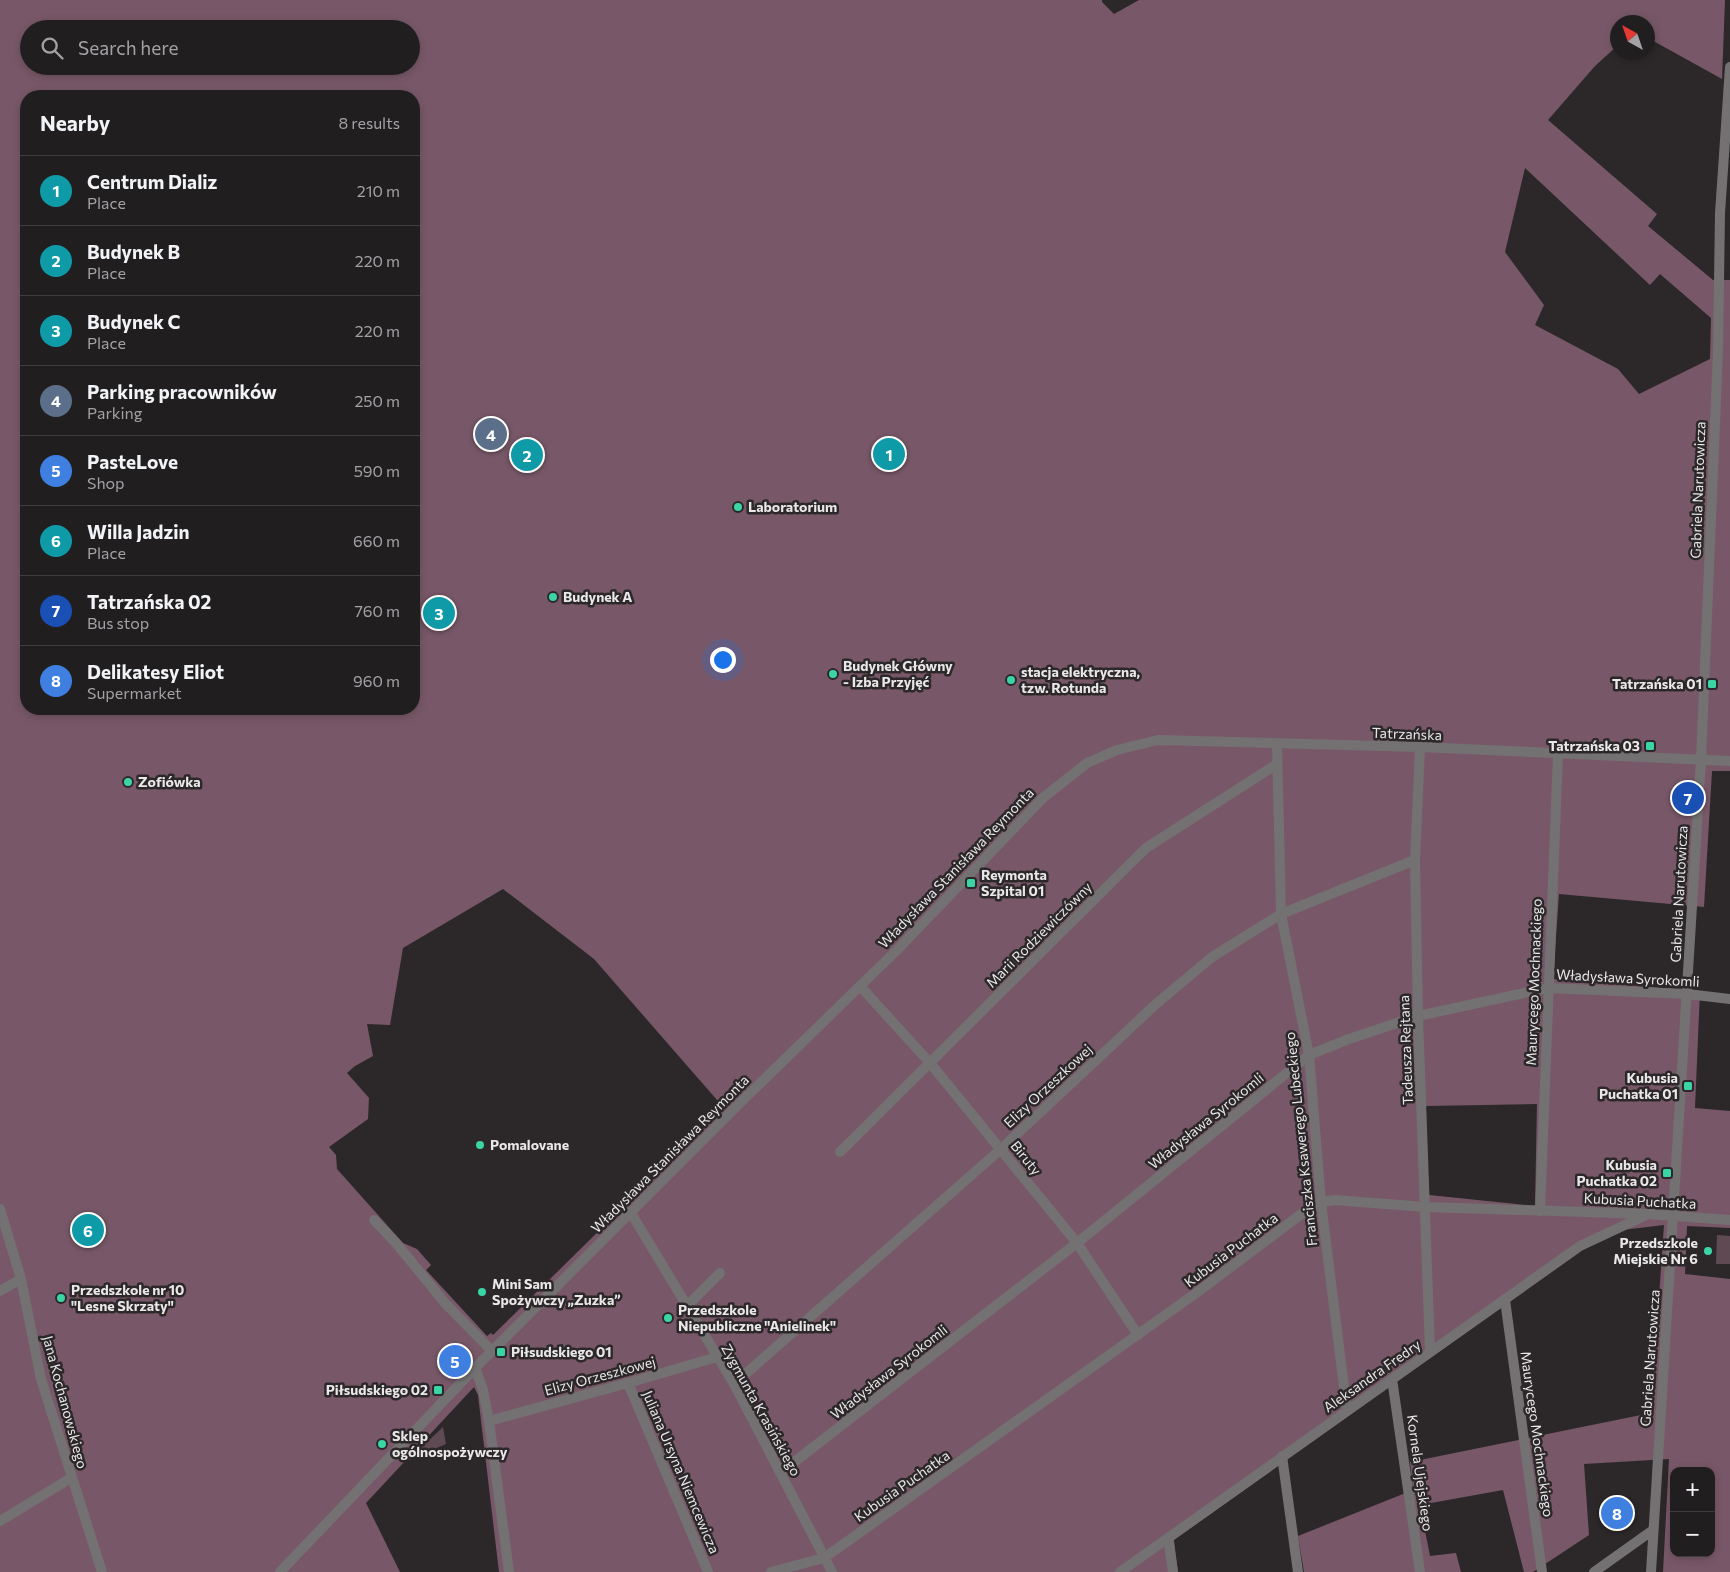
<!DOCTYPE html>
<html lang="en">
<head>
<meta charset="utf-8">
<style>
  :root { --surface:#211e20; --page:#292729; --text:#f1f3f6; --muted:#a2a2a5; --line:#3e3c3e; --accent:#2563eb }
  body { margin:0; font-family:Commissioner,sans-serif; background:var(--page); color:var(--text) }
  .controls { position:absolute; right:15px; bottom:15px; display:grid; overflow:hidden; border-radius:10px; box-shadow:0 2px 8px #0003 }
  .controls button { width:45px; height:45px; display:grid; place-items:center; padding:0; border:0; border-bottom:1px solid var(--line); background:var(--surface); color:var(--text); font:25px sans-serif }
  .compass { position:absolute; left:1610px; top:15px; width:45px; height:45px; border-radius:50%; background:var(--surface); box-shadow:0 2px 8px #0003; rotate:320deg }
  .you { position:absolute; left:722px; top:659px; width:18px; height:18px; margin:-12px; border:4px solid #fff; border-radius:50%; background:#1a73e8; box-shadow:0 0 0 8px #1a73e833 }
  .badge { display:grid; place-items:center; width:32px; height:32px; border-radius:50%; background:var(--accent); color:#fff; font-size:16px; font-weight:700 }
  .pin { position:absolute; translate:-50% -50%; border:2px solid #fff; box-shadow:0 1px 5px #0006 }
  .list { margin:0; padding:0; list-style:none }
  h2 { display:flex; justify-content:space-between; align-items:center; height:65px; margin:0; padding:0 20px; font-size:21px }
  h2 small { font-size:16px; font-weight:400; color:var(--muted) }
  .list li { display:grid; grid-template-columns:32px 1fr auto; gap:15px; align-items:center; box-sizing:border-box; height:70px; padding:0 20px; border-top:1px solid var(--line) }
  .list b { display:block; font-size:19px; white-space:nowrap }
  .list p { margin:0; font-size:16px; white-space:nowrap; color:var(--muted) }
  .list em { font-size:16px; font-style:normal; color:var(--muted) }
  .icon { flex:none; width:28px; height:28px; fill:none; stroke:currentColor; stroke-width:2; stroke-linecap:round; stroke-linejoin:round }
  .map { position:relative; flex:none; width:1730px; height:1572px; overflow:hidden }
  .search { position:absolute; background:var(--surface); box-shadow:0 2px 8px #0003; left:20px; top:20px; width:400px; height:55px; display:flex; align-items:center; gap:12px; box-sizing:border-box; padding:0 18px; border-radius:28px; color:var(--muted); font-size:19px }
  .panel { position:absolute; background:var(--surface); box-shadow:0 2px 8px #0003; left:20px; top:90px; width:400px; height:625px; border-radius:20px }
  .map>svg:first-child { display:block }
</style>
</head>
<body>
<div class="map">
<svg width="1730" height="1572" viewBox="0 0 1730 1572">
  <rect width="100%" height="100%" fill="#2c282a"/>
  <g fill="#5f4a54">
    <polygon points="1717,1235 1730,1236 1730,1264 1716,1264"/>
    <polygon points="443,1427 446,1444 407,1461"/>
  </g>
  <path fill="#785868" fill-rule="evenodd" d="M 0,0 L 1102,0 L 1102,2 L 1114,14 L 1139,0 L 1725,0 L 1722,79 L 1648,38 L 1648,22 L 1618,22 L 1617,46 L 1595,66 L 1548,120 L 1657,214 L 1648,226 L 1713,280 L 1730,280 L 1730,771 L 1712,771 L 1704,907 L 1559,894 L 1553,979 L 1700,991 L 1695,1108 L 1730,1111 L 1730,1228 L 1687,1226 L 1685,1274 L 1730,1279 L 1730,1572 L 1663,1572 L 1669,1459 L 1584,1464 L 1589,1535 L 1533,1572 L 1524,1572 L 1503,1490 L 1420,1505 L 1430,1556 L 1456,1553 L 1461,1572 L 1304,1572 L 1298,1536 L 1413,1490 L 1410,1462 L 1651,1413 L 1664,1225 L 1622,1230 L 1582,1250 L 1174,1540 L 1178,1572 L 499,1572 L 478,1395 L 474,1387 L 366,1503 L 400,1572 L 0,1572 ZM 29,29 L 411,29 L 411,66 L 29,66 ZM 26,96 L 414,96 L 414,709 L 26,709 ZM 1525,168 L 1650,285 L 1660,274 L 1711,318 L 1710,359 L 1639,394 L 1618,369 L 1535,325 L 1544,305 L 1505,252 ZM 503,889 L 594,959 L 724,1108 L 493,1335 L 491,1333 L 487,1336 L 426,1270 L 431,1265 L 417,1249 L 403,1243 L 337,1169 L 336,1155 L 329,1147 L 368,1119 L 369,1098 L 347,1073 L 355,1066 L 373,1056 L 367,1024 L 390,1025 L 403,948 ZM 1537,1104 L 1535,1206 L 1429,1195 L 1425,1106 ZM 1674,1471 L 1711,1471 L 1711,1553 L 1674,1553 Z"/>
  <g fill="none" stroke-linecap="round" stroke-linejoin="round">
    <g stroke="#747172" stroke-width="10">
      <polyline points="1277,744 1281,914 1309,1055 1321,1202 1347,1411"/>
      <polyline points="1420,747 1415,860 1418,1016 1430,1352"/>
      <polyline points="860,986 930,1063 1077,1243 1138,1335"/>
      <polyline points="840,1152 1146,848 1277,764"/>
      <polyline points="0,1209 21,1279 41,1379 102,1572"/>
      <polyline points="1540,1211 1558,754"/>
      <polyline points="631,1213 734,1384 832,1572"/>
      <polyline points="374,1220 396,1243 445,1303 492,1351"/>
      <polyline points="0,1291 21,1279"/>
      <polyline points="1505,1300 1542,1572"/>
      <polyline points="687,1306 720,1273"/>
      <polyline points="475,1368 483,1390 489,1421 509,1572"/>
      <polyline points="1392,1379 1420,1572"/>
      <polyline points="628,1383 708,1572"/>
      <polyline points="734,1384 1001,1149 1156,1004 1212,957 1281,914 1415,860"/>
      <polyline points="489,1421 628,1383 717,1357"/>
      <polyline points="1282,1456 1298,1572"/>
      <polyline points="780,1473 1077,1243 1309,1055 1349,1039 1418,1016 1547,988 1687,994 1730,999"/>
      <polyline points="0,1521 71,1478"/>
      <polyline points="1168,1538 1173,1572"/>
      <polyline points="280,1572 475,1368 742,1101 897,950 1044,797 1087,763 1117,750 1158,740 1420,747 1730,761"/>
      <polyline points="771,1572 824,1558 1199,1291 1304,1212 1321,1202 1334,1200 1426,1207 1648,1214 1730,1220"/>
      <polyline points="1120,1572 1580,1246 1644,1216"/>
      <polyline points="1594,1572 1653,1530"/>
      <polyline points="1651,1572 1701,760 1718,351 1720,213 1730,67"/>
    </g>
  </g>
  <g fill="#3ad4a5" stroke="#2c282a" stroke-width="2">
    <circle cx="738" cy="507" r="5"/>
    <circle cx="553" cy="597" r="5"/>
    <circle cx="833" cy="674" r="5"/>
    <circle cx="1011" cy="680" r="5"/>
    <rect x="1707" y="679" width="10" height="10" rx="2.5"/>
    <rect x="1645" y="741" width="10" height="10" rx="2.5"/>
    <circle cx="128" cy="782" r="5"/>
    <rect x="966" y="878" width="10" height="10" rx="2.5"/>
    <rect x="1683" y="1081" width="10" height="10" rx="2.5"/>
    <circle cx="480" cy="1145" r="5"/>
    <rect x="1662" y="1168" width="10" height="10" rx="2.5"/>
    <circle cx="1708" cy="1251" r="5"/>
    <circle cx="482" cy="1292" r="5"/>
    <circle cx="61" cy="1298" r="5"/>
    <circle cx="668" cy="1318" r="5"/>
    <rect x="496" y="1347" width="10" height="10" rx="2.5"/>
    <rect x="433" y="1385" width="10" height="10" rx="2.5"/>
    <circle cx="382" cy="1444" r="5"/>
  </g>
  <g text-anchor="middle" stroke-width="5" stroke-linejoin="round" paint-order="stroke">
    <g font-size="14" fill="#e9e7e8" stroke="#2c282a">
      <text transform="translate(1698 490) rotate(-88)" y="5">Gabriela Narutowicza</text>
      <text transform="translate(1407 734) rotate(2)" y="5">Tatrzańska</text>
      <text transform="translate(956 868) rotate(-46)" y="5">Władysława Stanisława Reymonta</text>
      <text transform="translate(1679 894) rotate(-87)" y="5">Gabriela Narutowicza</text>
      <text transform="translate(1039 935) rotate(-45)" y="5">Marii Rodziewiczówny</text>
      <text transform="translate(1628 978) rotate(3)" y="5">Władysława Syrokomli</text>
      <text transform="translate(1534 982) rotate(-88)" y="5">Maurycego Mochnackiego</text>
      <text transform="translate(1406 1050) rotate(-92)" y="5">Tadeusza Rejtana</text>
      <text transform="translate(1048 1086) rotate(-43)" y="5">Elizy Orzeszkowej</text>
      <text transform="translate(1206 1121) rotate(-39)" y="5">Władysława Syrokomli</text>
      <text transform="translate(1301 1139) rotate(-96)" y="5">Franciszka Ksawerego Lubeckiego</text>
      <text transform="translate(670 1154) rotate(-45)" y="5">Władysława Stanisława Reymonta</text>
      <text transform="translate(1026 1158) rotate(51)" y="5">Biruty</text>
      <text transform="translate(1640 1201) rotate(3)" y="5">Kubusia Puchatka</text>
      <text transform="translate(1231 1250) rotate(-37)" y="5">Kubusia Puchatka</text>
      <text transform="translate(1650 1358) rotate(-86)" y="5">Gabriela Narutowicza</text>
      <text transform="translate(889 1372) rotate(-38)" y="5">Władysława Syrokomli</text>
      <text transform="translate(600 1376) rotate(-15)" y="5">Elizy Orzeszkowej</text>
      <text transform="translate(1372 1376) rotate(-35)" y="5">Aleksandra Fredry</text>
      <text transform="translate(65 1402) rotate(75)" y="5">Jana Kochanowskiego</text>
      <text transform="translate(761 1410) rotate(61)" y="5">Zygmunta Krasińskiego</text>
      <text transform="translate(1537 1434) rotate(82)" y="5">Maurycego Mochnackiego</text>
      <text transform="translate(681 1472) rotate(67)" y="5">Juliana Ursyna Niemcewicza</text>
      <text transform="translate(1420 1473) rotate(82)" y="5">Kornela Ujejskiego</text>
      <text transform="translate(902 1486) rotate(-35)" y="5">Kubusia Puchatka</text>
    </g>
    <g font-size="14" font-weight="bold" fill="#e9e7e8" stroke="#2c282a" text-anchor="start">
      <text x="748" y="512">Laboratorium</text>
      <text x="563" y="602">Budynek A</text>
      <text x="843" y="671">Budynek Główny<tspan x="843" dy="16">- Izba Przyjęć</tspan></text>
      <text x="1021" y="677">stacja elektryczna,<tspan x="1021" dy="16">tzw. Rotunda</tspan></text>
      <text x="1702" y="689" text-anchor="end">Tatrzańska 01</text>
      <text x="1640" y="751" text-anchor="end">Tatrzańska 03</text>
      <text x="138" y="787">Zofiówka</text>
      <text x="981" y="880">Reymonta<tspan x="981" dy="16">Szpital 01</tspan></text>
      <text x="1678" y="1083" text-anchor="end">Kubusia<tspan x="1678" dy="16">Puchatka 01</tspan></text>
      <text x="490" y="1150">Pomalovane</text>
      <text x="1657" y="1170" text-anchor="end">Kubusia<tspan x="1657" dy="16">Puchatka 02</tspan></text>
      <text x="1698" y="1248" text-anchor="end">Przedszkole<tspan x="1698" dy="16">Miejskie Nr 6</tspan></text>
      <text x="492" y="1289">Mini Sam<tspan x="492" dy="16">Spożywczy „Zuzka”</tspan></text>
      <text x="71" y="1295">Przedszkole nr 10<tspan x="71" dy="16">"Lesne Skrzaty"</tspan></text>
      <text x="678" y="1315">Przedszkole<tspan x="678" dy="16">Niepubliczne "Anielinek"</tspan></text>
      <text x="511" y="1357">Piłsudskiego 01</text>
      <text x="428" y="1395" text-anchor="end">Piłsudskiego 02</text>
      <text x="392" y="1441">Sklep<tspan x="392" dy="16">ogólnospożywczy</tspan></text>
    </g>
  </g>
</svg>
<div class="controls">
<button>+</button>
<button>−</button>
</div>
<svg class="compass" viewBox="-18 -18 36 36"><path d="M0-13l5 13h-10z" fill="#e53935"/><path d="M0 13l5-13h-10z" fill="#a2a2a5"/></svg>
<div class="you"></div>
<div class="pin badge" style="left:889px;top:454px;background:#0f9aa8">1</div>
<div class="pin badge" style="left:527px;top:455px;background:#0f9aa8">2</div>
<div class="pin badge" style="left:439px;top:613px;background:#0f9aa8">3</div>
<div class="pin badge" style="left:491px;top:434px;background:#5c6f8a">4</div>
<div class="pin badge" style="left:455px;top:1361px;background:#3f7fe0">5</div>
<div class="pin badge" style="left:88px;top:1230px;background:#0f9aa8">6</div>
<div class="pin badge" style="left:1688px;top:798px;background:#1a4fb4">7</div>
<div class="pin badge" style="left:1617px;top:1513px;background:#3f7fe0">8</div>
<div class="search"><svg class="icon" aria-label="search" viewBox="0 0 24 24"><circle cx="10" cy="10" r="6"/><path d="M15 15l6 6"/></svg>Search here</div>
<section class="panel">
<h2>Nearby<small>8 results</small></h2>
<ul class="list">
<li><span class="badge" style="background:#0f9aa8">1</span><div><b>Centrum Dializ</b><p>Place</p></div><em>210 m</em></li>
<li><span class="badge" style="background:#0f9aa8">2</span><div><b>Budynek B</b><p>Place</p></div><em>220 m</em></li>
<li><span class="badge" style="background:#0f9aa8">3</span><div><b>Budynek C</b><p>Place</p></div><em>220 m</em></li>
<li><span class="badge" style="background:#5c6f8a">4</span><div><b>Parking pracowników</b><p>Parking</p></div><em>250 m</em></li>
<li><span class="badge" style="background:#3f7fe0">5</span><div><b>PasteLove</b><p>Shop</p></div><em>590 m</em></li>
<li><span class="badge" style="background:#0f9aa8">6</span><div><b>Willa Jadzin</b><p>Place</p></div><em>660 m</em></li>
<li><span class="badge" style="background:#1a4fb4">7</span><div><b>Tatrzańska 02</b><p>Bus stop</p></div><em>760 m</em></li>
<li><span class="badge" style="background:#3f7fe0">8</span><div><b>Delikatesy Eliot</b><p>Supermarket</p></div><em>960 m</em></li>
</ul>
</section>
</div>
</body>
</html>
